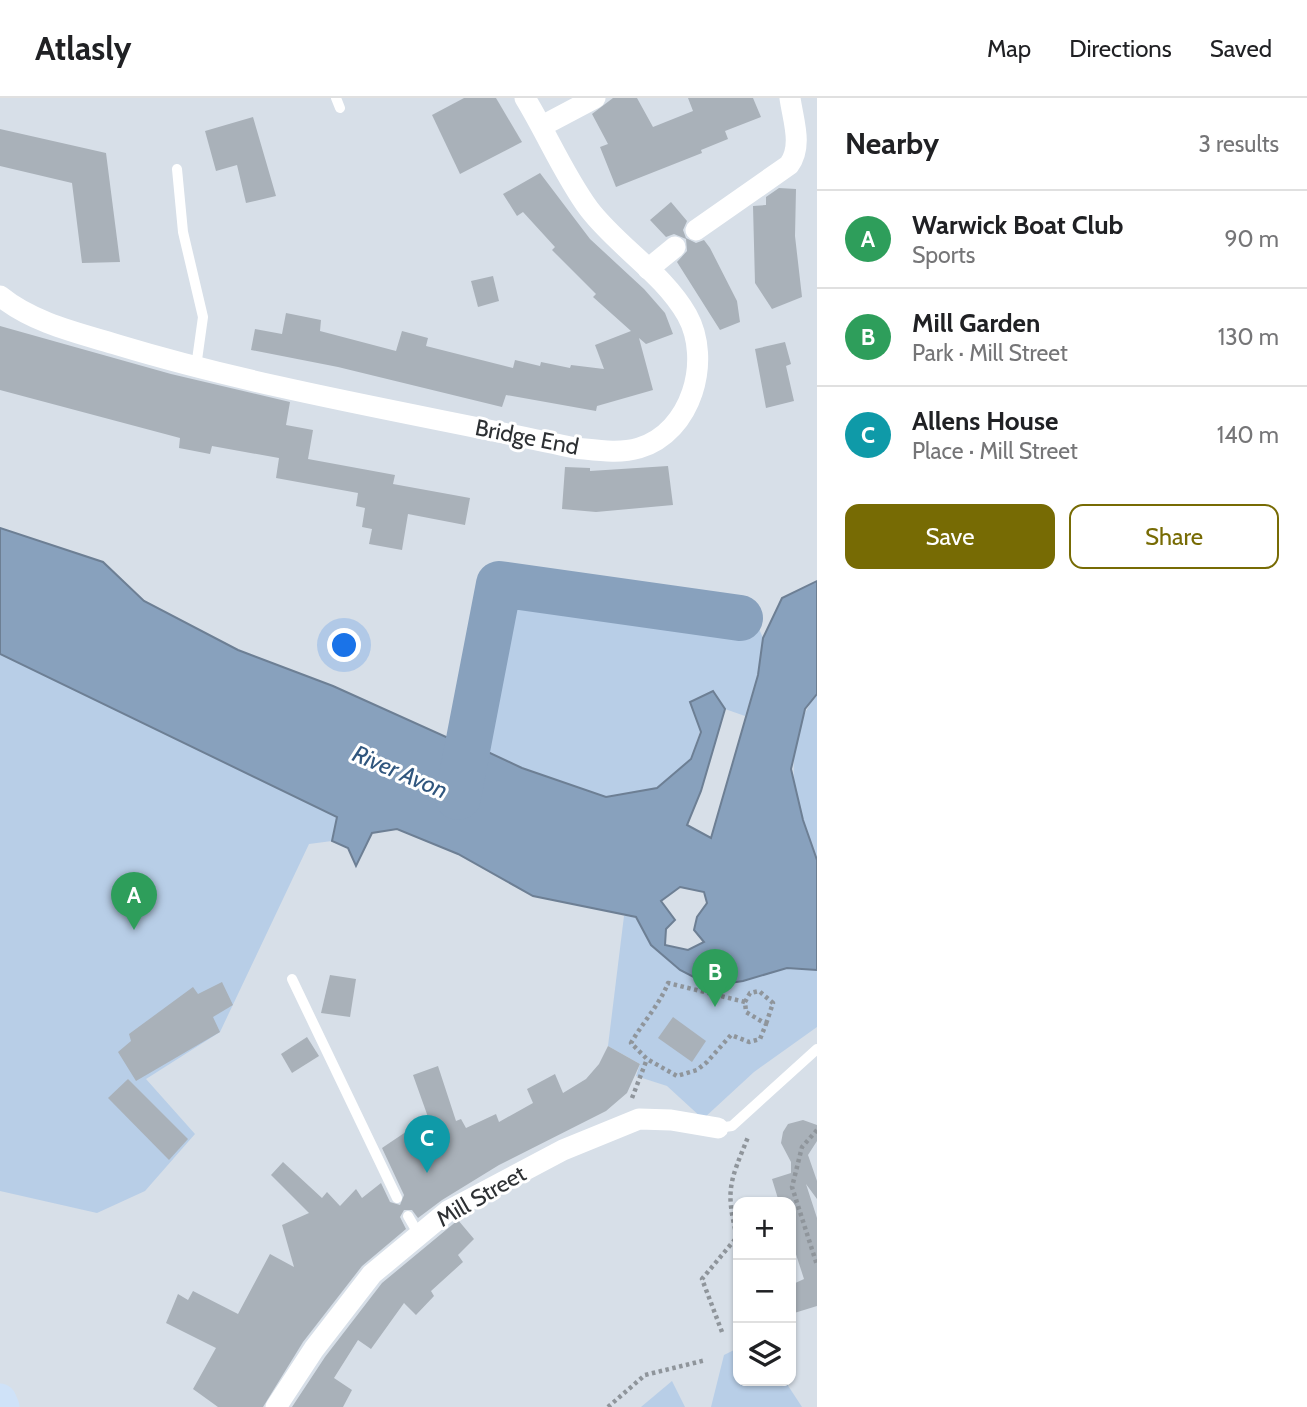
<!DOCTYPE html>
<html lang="en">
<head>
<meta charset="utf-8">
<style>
  :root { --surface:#fff; --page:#f6f6f6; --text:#202124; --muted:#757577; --line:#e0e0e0; --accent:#776b04 }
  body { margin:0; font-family:Cabin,sans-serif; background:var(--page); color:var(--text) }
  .controls { position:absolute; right:21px; bottom:21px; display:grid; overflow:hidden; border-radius:14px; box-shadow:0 2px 5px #0004 }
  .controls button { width:63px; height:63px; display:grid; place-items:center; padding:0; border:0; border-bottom:2px solid var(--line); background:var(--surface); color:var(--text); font:35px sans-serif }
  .you { position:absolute; left:345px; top:548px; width:24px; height:24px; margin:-18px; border:5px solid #fff; border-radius:50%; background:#1a73e8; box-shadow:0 0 0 10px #1a73e833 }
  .badge { display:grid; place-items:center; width:46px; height:46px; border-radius:50%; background:var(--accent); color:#fff; font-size:23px; font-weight:700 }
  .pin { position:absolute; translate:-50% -58px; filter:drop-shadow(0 2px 4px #0008) }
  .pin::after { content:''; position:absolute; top:37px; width:24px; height:21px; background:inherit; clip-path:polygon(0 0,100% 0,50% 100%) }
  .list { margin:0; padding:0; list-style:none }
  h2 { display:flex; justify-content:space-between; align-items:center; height:91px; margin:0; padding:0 28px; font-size:30px }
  h2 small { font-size:23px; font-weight:400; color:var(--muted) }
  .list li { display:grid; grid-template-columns:46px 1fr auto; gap:21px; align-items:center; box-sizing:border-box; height:98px; padding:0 28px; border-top:2px solid var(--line) }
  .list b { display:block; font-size:26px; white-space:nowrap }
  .list p { margin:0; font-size:23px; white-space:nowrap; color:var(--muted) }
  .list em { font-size:23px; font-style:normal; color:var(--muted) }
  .actions { display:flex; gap:14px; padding:21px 28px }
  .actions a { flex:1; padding:16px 0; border:2px solid var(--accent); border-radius:14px; text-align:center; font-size:24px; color:var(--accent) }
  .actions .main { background:var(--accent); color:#fff }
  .icon { flex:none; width:38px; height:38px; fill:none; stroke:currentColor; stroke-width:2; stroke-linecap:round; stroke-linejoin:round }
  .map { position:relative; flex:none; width:817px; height:1309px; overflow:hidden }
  header { display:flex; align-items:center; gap:42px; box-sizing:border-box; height:98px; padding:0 35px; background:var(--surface); border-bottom:2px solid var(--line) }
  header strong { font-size:33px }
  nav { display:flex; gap:38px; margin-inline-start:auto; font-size:24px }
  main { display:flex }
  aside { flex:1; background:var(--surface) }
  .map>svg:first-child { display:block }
</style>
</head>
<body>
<header>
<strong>Atlasly</strong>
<nav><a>Map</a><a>Directions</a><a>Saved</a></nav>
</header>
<main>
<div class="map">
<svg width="817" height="1309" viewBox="0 0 817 1309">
  <rect width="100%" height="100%" fill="#d7dfe8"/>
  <g fill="#b8cee7">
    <polygon points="481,473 750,510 763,540 758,577 745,618 725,611 713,594 691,661 657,690 605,699 522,670 456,639 463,631 465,553"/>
    <polygon points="0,556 337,719 332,743 309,746 220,934 146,981 195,1036 145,1093 97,1115 0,1093"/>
    <path d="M 817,596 L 817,762 C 791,714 781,641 817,596 Z"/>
    <polygon points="624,818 636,819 651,847 711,888 743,883 787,870 817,872 817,929 754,974 703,1021 667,988 636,978 640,966 608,948"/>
    <polygon points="738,1250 738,1283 785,1283 802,1309 711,1309 724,1257"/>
    <polygon points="672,1283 685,1309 641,1309"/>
  </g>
  <path fill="#88a1bd" stroke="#6d7f94" stroke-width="2" fill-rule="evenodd" d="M 0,430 L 103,464 L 144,503 L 238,552 L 333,588 L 446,639 L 456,639 L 522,670 L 606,699 L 657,690 L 691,661 L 701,634 L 690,604 L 713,593 L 725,611 L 701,693 L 687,727 L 711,740 L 758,577 L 763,540 L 782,500 L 817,483 L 817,596 L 805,611 L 791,671 L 803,722 L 817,762 L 817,872 L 787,870 L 743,883 L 711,888 L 680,872 L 651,847 L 636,819 L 533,798 L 458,756 L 397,731 L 372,735 L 356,768 L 348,750 L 332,743 L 337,719 L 0,556 ZM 680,789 L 704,794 L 707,805 L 697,819 L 694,832 L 704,844 L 688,852 L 665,847 L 666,831 L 675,822 L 661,803 Z"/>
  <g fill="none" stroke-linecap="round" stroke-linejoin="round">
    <polyline stroke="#88a1bd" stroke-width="46" points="458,699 499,486 740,520"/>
  </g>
  <g fill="#a9b1b9">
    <polygon points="464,0 496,0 522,44 460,76 432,17"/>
    <polygon points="613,0 637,0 653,29 693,13 688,0 753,0 761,19 725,33 728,41 701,52 702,55 616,89 600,49 608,46 592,16"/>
    <polygon points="253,19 276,98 246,105 237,67 216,73 205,33"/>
    <polygon points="0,31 106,55 120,164 82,165 72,85 0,68"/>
    <polygon points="540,75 590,141 644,191 665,215 673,236 646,246 639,240 653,292 597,308 596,313 506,297 502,309 338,269 251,252 255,231 282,236 286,215 321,222 320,233 396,253 402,233 428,240 426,248 513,270 515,262 540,268 541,264 570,270 571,267 604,271 595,247 631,233 593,199 596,196 552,152 555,149 523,114 517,118 503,96"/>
    <polygon points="779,90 796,91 795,138 802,199 772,211 755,185 753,108 766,107 766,99"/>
    <polygon points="671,104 687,123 683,132 686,140 696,145 704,142 710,150 737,203 740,224 720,232 677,164 687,153 686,141 674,136 666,139 650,122"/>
    <polygon points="493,178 499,203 478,209 471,183"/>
    <polygon points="0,228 171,276 290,304 286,327 313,332 308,361 395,377 393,386 470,400 465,427 408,416 402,452 369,446 372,431 362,429 365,410 356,408 358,395 276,380 279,360 212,348 210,356 179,350 180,340 0,292"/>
    <polygon points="785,244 791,266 786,268 794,303 766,310 755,251"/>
    <polygon points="668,368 673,407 596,414 562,411 565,369 590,370 590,373"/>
    <polygon points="330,877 356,881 350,919 321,915"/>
    <polygon points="222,884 233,907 213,919 220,934 136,983 118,954 131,943 129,936 193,889 198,896"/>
    <polygon points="673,919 706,943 692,964 658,940"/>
    <polygon points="307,939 319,958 292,975 281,956"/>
    <polygon points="608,948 640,966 627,995 606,1013 499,1067 442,1102 418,1120 412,1112 404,1112 400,1119 406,1131 362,1168 303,1244 263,1309 218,1309 193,1291 216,1250 166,1225 178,1196 188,1202 193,1193 238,1216 270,1156 294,1169 282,1127 309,1115 271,1077 283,1064 322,1100 327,1094 340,1108 356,1091 362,1100 381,1085 390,1104 400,1107 404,1097 382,1050 428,1019 413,977 438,968 456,1023 461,1021 466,1030 496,1016 499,1024 533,1005 527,991 555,976 563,995 586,981 599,966"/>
    <polygon points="128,981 188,1041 169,1062 108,1000"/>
    <polygon points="803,1022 817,1027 817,1043 808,1057 817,1083 817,1101 806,1086 817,1120 817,1208 791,1216 791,1187 804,1181 791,1141 791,1104 779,1104 772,1081 791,1075 791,1064 781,1045 783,1034 788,1026"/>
    <polygon points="458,1122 474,1141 458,1157 463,1164 431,1193 434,1198 416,1217 404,1205 371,1251 358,1242 334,1280 352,1292 343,1309 292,1309 325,1259 382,1185"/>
  </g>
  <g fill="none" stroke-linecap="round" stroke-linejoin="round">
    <g stroke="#8f959b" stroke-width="4.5" stroke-dasharray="3.5 3.5" stroke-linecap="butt">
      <path d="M 745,904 L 668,885 C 660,906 643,924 631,945 L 647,961 L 677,978 L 697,972 L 707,964 L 731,937 L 749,944 L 760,941 L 766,926 L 746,914 L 745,904 L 750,895 L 759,893 L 773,905 L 766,926"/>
      <polyline points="632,1000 647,961"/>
      <polyline points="817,1032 802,1049 792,1089 817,1167"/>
      <path d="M 722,1234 L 702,1181 L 737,1139 C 725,1091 730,1084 748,1039"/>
      <polyline points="608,1309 645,1277 706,1262"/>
    </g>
    <g stroke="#fff" stroke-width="10">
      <polyline points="336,0 340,10"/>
      <polyline points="177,71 183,134 203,219 196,269"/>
      <polyline points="292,881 397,1100"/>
      <polyline points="718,1030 732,1028 817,951"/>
      <polyline points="408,1118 419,1137"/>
    </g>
    <g stroke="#fff" stroke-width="21">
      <polyline points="542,28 595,0"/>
      <path d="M 696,132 L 789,67 C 803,48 793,22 790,0"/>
      <polyline points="648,171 675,149"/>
      <path d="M 0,198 C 33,225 78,235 118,247 C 267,292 423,317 575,350 C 596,352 619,356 639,350 C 692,334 712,262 687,217 C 663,175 618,149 589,111 C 564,77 547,36 525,0"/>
      <polyline points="276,1309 314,1251 372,1176 448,1113 563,1052 639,1021 671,1022 718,1030"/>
    </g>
    <polyline stroke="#cfe2f8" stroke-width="33" points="0,1302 3,1309"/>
  </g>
  <g text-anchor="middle" stroke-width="6" stroke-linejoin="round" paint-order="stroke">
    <g font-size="23" fill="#2d3033" stroke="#fff">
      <text transform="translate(527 339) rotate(11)" y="8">Bridge End</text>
      <text transform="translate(481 1098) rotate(-30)" y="8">Mill Street</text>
    </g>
    <g font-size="24" font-style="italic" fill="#30567e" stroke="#fff">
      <text transform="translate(400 674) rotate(23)" y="8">River Avon</text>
    </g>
  </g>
</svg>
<div class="controls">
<button>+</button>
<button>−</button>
<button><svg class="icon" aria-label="layers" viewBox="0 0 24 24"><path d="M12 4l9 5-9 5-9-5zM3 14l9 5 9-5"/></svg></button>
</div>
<div class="you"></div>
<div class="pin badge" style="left:134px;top:832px;background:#2e9e5b">A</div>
<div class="pin badge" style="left:715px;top:909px;background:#2e9e5b">B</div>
<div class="pin badge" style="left:427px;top:1075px;background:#0f9aa8">C</div>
</div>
<aside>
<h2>Nearby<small>3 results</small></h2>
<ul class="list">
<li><span class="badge" style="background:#2e9e5b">A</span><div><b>Warwick Boat Club</b><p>Sports</p></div><em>90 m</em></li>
<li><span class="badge" style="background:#2e9e5b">B</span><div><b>Mill Garden</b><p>Park · Mill Street</p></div><em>130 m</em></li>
<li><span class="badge" style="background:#0f9aa8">C</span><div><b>Allens House</b><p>Place · Mill Street</p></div><em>140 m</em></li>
</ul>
<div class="actions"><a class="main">Save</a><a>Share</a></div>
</aside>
</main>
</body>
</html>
